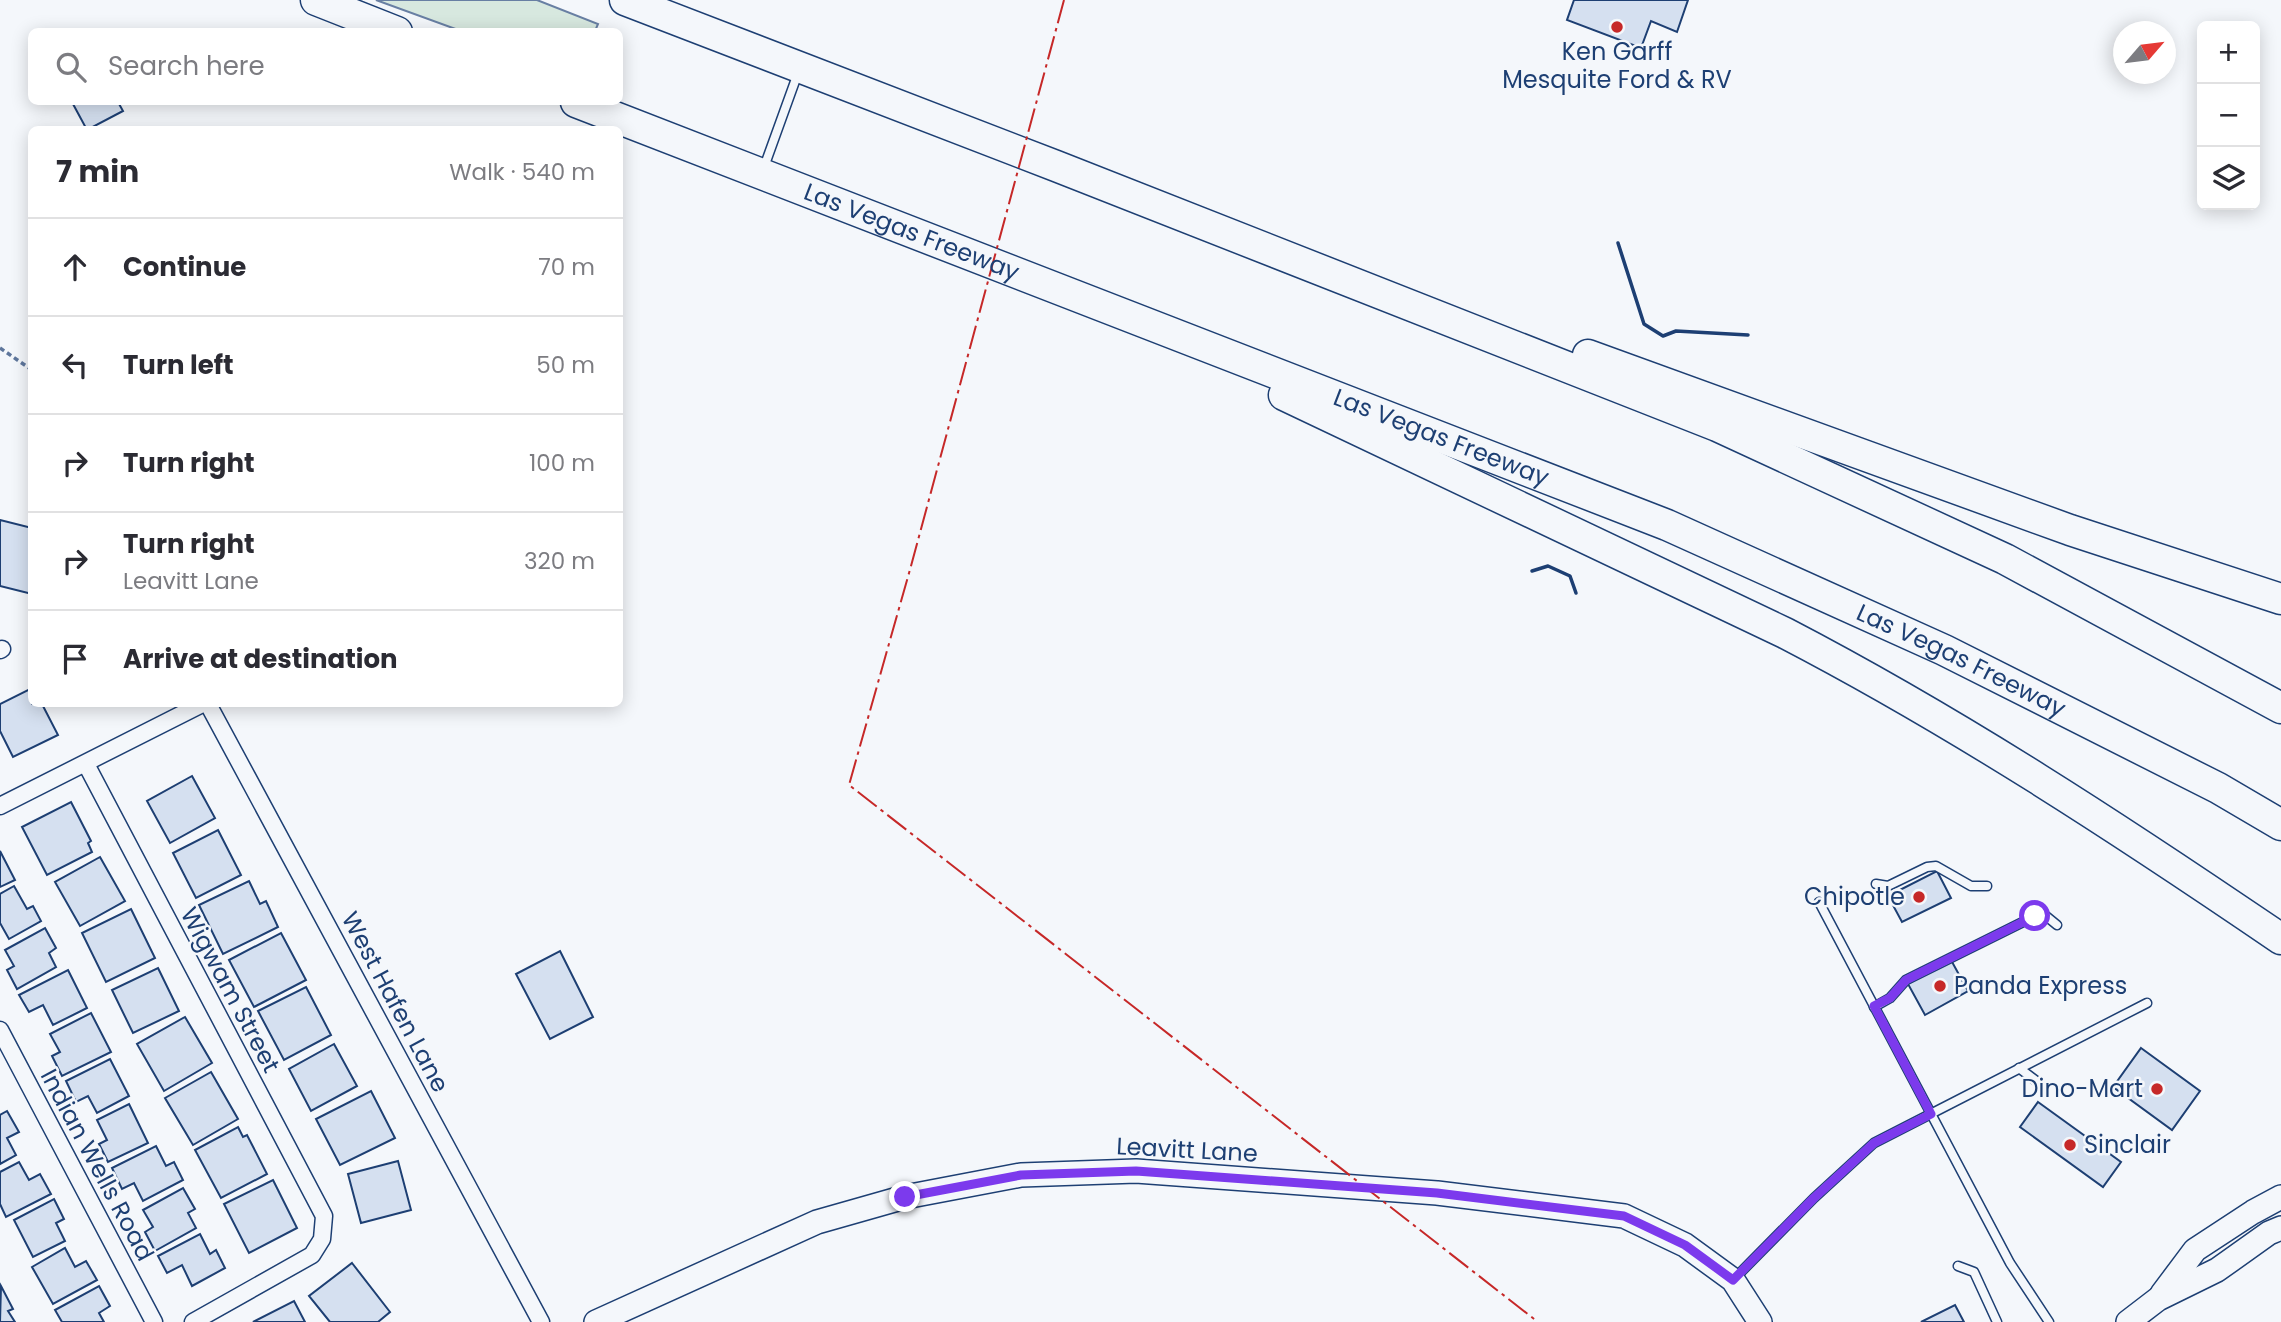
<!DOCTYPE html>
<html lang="en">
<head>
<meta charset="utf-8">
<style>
  :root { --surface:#fff; --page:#f7f7f7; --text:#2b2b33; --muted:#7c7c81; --line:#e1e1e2 }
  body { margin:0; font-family:Poppins,sans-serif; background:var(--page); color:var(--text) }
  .controls { position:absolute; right:21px; top:21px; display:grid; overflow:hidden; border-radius:10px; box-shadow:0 4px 18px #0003 }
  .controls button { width:63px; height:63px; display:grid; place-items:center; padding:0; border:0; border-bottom:2px solid var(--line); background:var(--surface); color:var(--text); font:35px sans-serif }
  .compass { position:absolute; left:2113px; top:21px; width:63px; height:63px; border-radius:50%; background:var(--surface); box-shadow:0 4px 18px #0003; rotate:62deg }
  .stop { position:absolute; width:21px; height:21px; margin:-16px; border:5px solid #7c3aed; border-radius:50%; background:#fff }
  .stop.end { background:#7c3aed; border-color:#fff; box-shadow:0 2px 7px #0008 }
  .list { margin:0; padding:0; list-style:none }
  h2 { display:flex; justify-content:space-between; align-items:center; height:91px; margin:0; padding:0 28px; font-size:30px }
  h2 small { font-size:23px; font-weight:400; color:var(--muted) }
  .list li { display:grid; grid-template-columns:46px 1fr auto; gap:21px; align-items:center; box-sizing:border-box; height:98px; padding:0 28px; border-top:2px solid var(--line) }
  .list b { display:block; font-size:26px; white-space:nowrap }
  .list p { margin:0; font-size:23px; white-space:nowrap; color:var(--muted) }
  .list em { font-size:23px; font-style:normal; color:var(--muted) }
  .icon { flex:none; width:38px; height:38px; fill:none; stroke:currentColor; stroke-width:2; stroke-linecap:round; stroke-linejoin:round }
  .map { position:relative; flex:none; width:2281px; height:1322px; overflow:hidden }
  .search { position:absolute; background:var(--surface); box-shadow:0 4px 18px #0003; left:28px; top:28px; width:595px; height:77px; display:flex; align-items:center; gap:18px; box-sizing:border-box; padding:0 24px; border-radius:10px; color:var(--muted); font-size:26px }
  .panel { position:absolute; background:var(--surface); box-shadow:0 4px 18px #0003; left:28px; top:126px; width:595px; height:581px; border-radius:10px }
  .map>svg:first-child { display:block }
</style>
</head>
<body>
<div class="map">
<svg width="2281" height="1322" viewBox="0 0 2281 1322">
  <rect width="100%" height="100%" fill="#f4f7fb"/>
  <polygon fill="#d7e8df" stroke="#687fa3" stroke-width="2" points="376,0 537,0 598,24 595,31 461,31"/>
  <g fill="#d5e0f0" stroke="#1d3f73" stroke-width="2">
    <polygon points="1574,0 1688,0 1677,32 1651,21 1641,48 1567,20"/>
    <polygon points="78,102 118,102 123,111 87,130 73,104"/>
    <polygon points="0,520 32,528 32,594 0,586"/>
    <polygon points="32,688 32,704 42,704 58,735 13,757 0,731 0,704"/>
    <polygon points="192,776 215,818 170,843 147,801"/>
    <polygon points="71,802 91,841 88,843 92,852 47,875 22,827"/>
    <polygon points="218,830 241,875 196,898 173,853"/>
    <polygon points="0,851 15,880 0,887"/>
    <polygon points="100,857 125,901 80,926 55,882"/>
    <polygon points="1937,871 1951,898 1902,922 1888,896"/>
    <polygon points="249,881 260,904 266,901 278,927 223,954 199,905"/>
    <polygon points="14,886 27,909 33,906 41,921 9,939 0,923 0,894"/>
    <polygon points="131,909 155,958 106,982 82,933"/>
    <polygon points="45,928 56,948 49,953 56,967 17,989 7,970 14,966 5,950"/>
    <polygon points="281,933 306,980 254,1007 229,960"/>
    <polygon points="560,951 593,1017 550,1039 516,974"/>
    <polygon points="1951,960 1968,991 1925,1015 1908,984"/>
    <polygon points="158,968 179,1011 133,1033 112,990"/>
    <polygon points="68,970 87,1008 53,1025 43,1005 29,1012 19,995"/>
    <polygon points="306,987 331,1035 284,1060 258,1011"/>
    <polygon points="91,1013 111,1052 62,1076 52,1056 60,1052 50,1034"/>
    <polygon points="185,1017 212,1063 164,1091 137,1044"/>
    <polygon points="334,1044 357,1086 311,1111 289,1069"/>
    <polygon points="2141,1048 2200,1091 2172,1130 2113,1087"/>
    <polygon points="110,1059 129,1096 97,1113 88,1096 76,1102 66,1081"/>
    <polygon points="211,1072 238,1119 193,1145 165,1098"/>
    <polygon points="371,1091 395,1138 340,1165 316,1119"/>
    <polygon points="2038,1102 2121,1162 2103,1187 2020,1127"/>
    <polygon points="129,1104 148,1143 108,1162 99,1144 107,1140 97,1120"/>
    <polygon points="7,1111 19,1132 7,1138 16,1155 0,1164 0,1115"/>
    <polygon points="238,1127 243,1137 247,1135 267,1174 221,1198 195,1150"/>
    <polygon points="156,1146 166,1166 174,1162 183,1180 143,1201 134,1183 122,1189 112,1168"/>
    <polygon points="398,1161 411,1210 361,1223 348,1174"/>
    <polygon points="19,1162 29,1180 40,1174 51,1194 6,1217 0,1204 0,1172"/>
    <polygon points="273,1180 297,1228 249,1253 224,1204"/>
    <polygon points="183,1188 195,1209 188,1213 196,1228 155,1251 145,1232 153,1227 143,1210"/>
    <polygon points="54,1199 64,1219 56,1223 65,1241 33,1257 14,1220"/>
    <polygon points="200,1234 210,1254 216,1250 225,1268 192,1286 182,1265 167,1273 158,1256"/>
    <polygon points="65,1248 75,1267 86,1261 97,1280 53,1304 32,1267"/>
    <polygon points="352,1263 390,1312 378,1322 330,1322 309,1296"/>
    <polygon points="1,1286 13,1309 8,1311 15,1322 0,1322"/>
    <polygon points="99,1286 110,1306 99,1313 104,1322 62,1322 55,1310"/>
    <polygon points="294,1301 305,1322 253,1322"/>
    <polygon points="1955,1305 1964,1322 1921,1322"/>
  </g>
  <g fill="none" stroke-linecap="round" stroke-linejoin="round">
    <defs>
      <g id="lane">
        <polyline points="763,170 798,73"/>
        <polyline points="1876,884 1888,886 1927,867 1936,866 1971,886 1987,886"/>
        <polyline points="1819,902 2010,1263 2049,1322"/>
        <polyline points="1874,1007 1890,998 1906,980 2035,916 2046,916 2057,925"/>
        <polyline points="2019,1068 2039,1083"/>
        <polyline points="1958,1266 1974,1272 1997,1322"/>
        <polyline points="1735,1278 1814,1198 1874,1143 2147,1003"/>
      </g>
      <g id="street">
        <polyline points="0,650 2,649"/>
        <polyline points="208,704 541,1322"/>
        <polyline points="86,764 324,1216 322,1239 312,1255 193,1322"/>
        <polyline points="0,806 202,704"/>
        <polyline points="0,1030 154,1322"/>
      </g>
      <g id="secondary">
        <polyline points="2162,1294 2195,1250 2253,1212 2281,1197"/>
        <polyline points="596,1322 817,1222 905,1197 1021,1175 1136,1171 1437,1193 1624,1216 1685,1245 1733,1280 1760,1322"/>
        <polyline points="2128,1322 2158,1299 2217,1270 2269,1233 2281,1228"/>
      </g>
      <g id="highway">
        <polyline points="316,0 397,32"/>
        <polyline points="625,0 1056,166 1717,426 2005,559 2281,708"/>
        <path id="s1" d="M 576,102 L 1667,525 L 1944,650 L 2218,788 L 2281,825"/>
        <polyline points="1588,355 2070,530 2281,599"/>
        <path d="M 1284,395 L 1785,633 C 1958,723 2121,830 2281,939"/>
      </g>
    </defs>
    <use href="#lane" stroke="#1d3f73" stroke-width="11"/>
    <use href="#street" stroke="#1d3f73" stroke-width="19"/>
    <use href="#secondary" stroke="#1d3f73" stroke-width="26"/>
    <use href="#highway" stroke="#1d3f73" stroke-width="33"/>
    <polyline stroke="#5e769c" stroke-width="3.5" stroke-dasharray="5 3.5" stroke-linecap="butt" points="0,348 32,370"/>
    <use href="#lane" stroke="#f4f7fb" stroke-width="8"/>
    <use href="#street" stroke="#f4f7fb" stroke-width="16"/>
    <use href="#secondary" stroke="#f4f7fb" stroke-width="23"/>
    <use href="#highway" stroke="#f4f7fb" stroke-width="30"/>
    <g stroke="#1d3f73" stroke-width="3.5">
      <polyline points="1618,243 1644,324 1663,336 1676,331 1748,335"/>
      <polyline points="1532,571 1548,566 1570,576 1576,593"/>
    </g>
    <polyline stroke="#c62828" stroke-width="2" stroke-dasharray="24 5 3.5 5" stroke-linecap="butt" points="1064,0 911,566 849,785 1538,1322"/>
  </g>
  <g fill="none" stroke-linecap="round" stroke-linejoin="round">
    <polyline stroke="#7c3aed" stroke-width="9" points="905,1197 1021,1175 1136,1171 1437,1193 1624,1216 1685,1245 1733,1280 1814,1198 1874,1143 1931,1114 1874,1006 1890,998 1906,980 2035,916"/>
  </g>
  <g fill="#c62828" stroke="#f4f7fb" stroke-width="2.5">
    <circle cx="1617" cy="27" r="7"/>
    <circle cx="1919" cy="897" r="7"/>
    <circle cx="1940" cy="986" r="7"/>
    <circle cx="2157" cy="1089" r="7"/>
    <circle cx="2070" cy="1145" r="7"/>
  </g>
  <g text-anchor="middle" stroke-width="5" stroke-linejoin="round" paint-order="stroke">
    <g font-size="24" fill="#1d3f73" stroke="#f4f7fb" text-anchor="end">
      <text x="1617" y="60" text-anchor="middle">Ken Garff<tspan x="1617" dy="28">Mesquite Ford &amp; RV</tspan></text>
      <text x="1905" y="905">Chipotle</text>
      <text x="1954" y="994" text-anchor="start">Panda Express</text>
      <text x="2143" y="1097">Dino-Mart</text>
      <text x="2084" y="1153" text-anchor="start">Sinclair</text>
    </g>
    <g font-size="24" fill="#1d3f73" stroke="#f4f7fb">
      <text dy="8" stroke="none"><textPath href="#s1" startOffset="360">Las Vegas Freeway</textPath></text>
      <text dy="8" stroke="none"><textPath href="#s1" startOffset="928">Las Vegas Freeway</textPath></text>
      <text dy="8" stroke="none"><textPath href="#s1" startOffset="1494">Las Vegas Freeway</textPath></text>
      <text transform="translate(230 990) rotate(62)" y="8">Wigwam Street</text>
      <text transform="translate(395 1002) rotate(62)" y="8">West Hafen Lane</text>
      <text transform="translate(1187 1150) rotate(3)" y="8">Leavitt Lane</text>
      <text transform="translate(97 1165) rotate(62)" y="8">Indian Wells Road</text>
    </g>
  </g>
</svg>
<div class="controls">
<button>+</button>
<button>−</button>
<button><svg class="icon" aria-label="layers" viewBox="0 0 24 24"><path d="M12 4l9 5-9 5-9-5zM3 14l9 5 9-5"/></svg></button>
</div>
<svg class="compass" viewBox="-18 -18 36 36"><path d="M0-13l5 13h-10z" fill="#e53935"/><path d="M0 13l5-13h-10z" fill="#7c7c81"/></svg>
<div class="stop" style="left:2035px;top:916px"></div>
<div class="stop end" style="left:905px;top:1197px"></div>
<div class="search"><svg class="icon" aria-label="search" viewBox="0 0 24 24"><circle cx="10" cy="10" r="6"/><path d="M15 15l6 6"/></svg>Search here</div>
<section class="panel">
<h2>7 min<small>Walk · 540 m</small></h2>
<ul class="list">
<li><svg class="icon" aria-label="ahead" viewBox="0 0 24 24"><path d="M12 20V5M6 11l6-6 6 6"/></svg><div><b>Continue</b></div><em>70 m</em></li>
<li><svg class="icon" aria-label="left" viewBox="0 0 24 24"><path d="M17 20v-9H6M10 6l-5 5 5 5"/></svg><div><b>Turn left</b></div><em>50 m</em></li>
<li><svg class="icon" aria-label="right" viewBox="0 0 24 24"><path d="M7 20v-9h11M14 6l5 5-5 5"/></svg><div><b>Turn right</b></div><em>100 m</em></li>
<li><svg class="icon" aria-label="right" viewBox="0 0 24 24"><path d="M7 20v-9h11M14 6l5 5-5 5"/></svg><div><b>Turn right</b><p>Leavitt Lane</p></div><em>320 m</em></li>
<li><svg class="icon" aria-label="arrive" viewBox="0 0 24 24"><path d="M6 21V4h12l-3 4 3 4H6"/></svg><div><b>Arrive at destination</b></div></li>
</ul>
</section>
</div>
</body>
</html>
